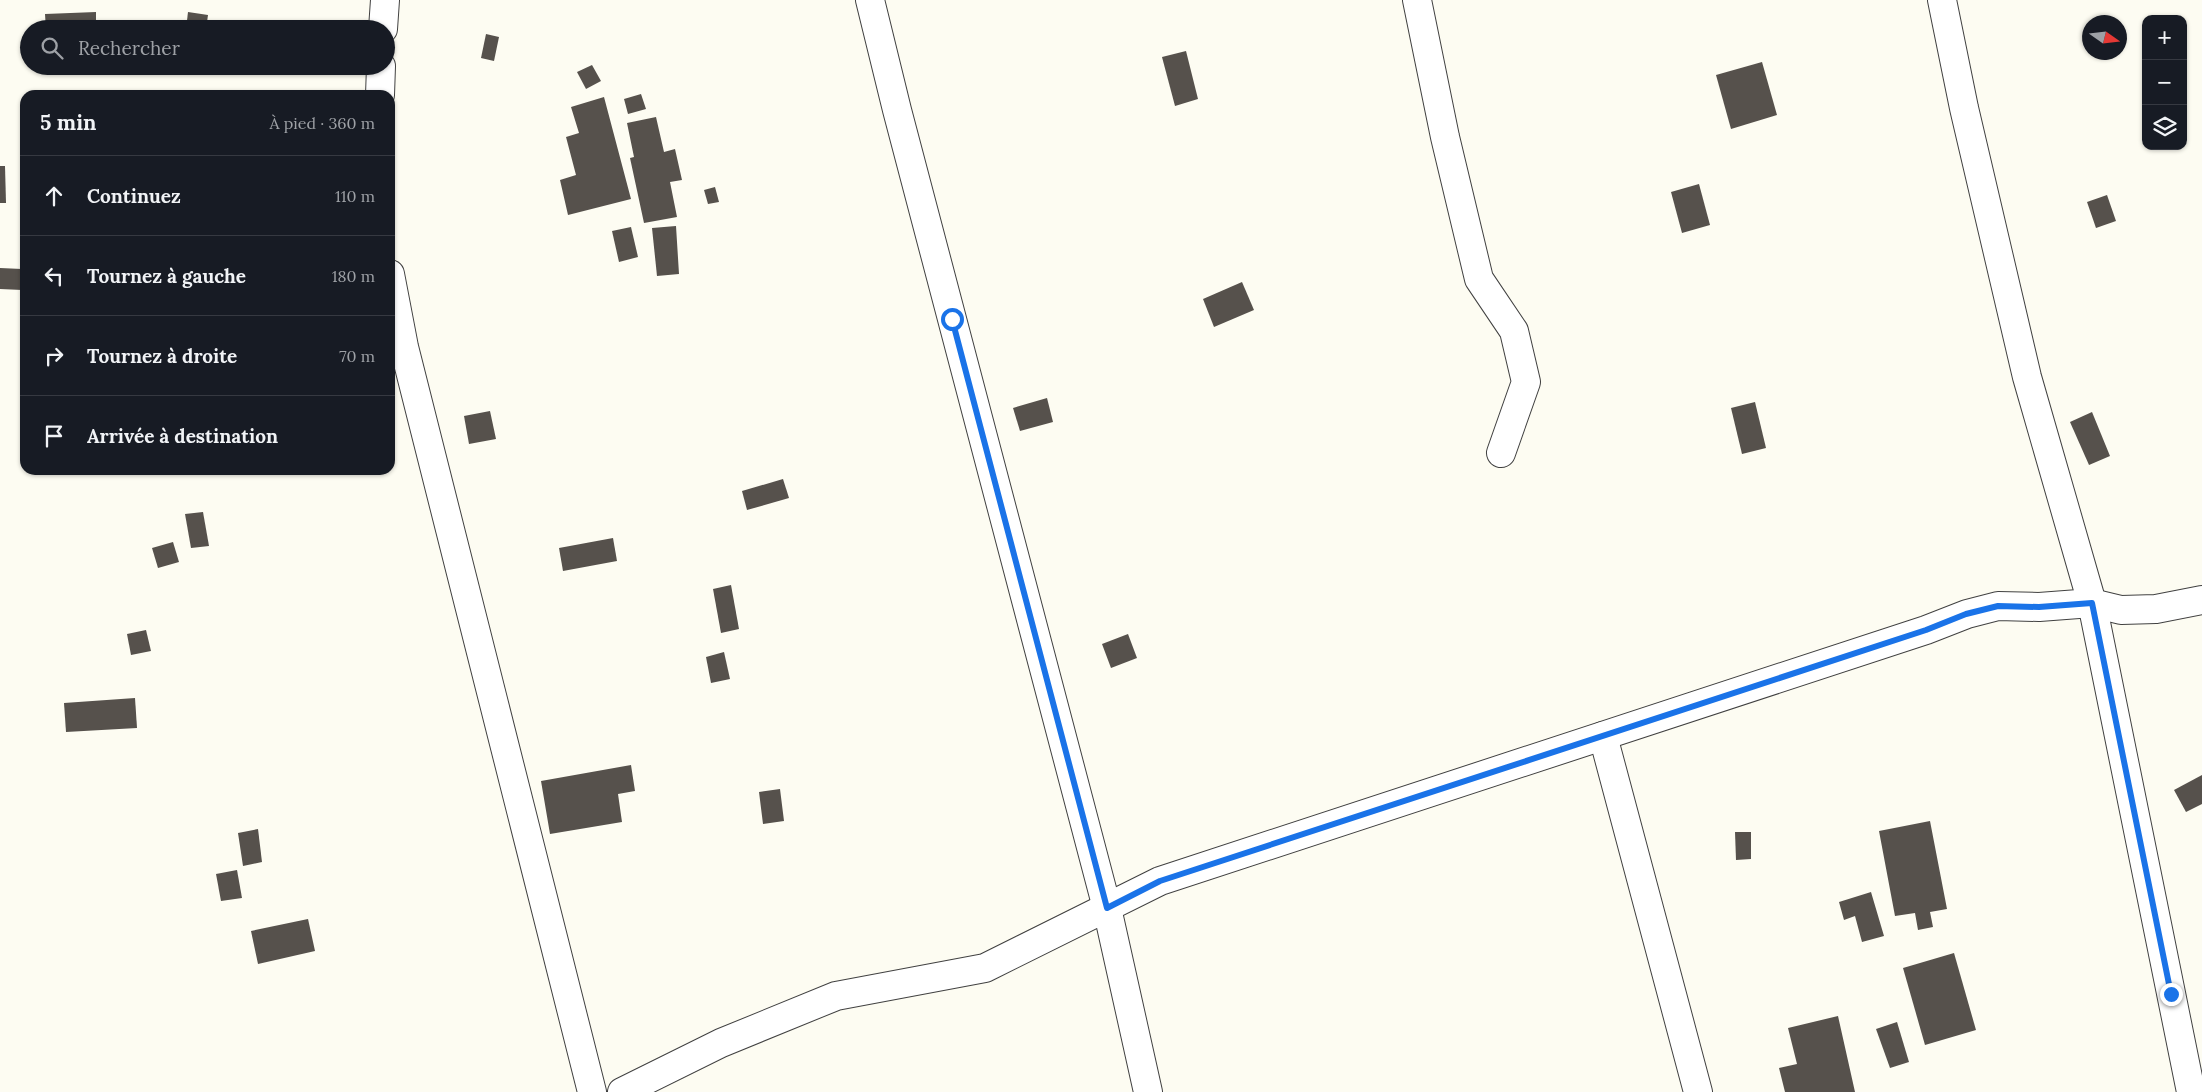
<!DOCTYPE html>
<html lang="fr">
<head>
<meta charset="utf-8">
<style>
  :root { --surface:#171b24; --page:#242831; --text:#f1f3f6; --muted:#9ea1a6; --line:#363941 }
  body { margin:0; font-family:Lora,serif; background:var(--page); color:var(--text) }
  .controls { position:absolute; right:15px; top:15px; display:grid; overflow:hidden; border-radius:10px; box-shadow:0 1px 4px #0004 }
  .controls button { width:45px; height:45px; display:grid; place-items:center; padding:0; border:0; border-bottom:1px solid var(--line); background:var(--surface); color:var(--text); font:25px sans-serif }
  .compass { position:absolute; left:2082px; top:15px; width:45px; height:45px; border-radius:50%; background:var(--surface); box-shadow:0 1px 4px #0004; rotate:104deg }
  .stop { position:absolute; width:15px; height:15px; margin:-11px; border:4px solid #1a73e8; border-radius:50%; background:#fff }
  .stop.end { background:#1a73e8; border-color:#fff; box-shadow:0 1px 5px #0008 }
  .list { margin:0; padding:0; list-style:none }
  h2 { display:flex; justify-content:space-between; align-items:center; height:65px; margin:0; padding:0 20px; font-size:21px }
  h2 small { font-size:16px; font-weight:400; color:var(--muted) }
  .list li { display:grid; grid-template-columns:32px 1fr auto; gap:15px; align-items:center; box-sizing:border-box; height:80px; padding:0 20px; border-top:1px solid var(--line) }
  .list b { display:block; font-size:19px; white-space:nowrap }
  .list em { font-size:16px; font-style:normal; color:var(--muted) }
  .icon { flex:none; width:28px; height:28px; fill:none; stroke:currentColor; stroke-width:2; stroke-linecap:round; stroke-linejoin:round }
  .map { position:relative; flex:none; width:2202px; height:1092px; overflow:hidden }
  .search { position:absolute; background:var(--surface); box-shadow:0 1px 4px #0004; left:20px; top:20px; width:375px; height:55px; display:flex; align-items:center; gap:12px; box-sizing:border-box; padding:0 18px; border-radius:28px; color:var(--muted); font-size:19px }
  .panel { position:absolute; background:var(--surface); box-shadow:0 1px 4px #0004; left:20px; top:90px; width:375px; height:385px; border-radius:15px }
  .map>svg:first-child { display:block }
</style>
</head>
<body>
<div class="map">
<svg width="2202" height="1092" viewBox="0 0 2202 1092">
  <rect width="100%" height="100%" fill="#fdfcf2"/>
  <g fill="#56514c">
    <polygon points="96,12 96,29 46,29 45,14"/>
    <polygon points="188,12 208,15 206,29 186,29"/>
    <polygon points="486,34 499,37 494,61 481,58"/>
    <polygon points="1186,51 1198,99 1175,106 1162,57"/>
    <polygon points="1762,62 1777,115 1731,129 1716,75"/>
    <polygon points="592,65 601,81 586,89 577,72"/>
    <polygon points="181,66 202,66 200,75 180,72"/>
    <polygon points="641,94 646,109 628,114 624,99"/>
    <polygon points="604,97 631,199 568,215 560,180 576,175 566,137 579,133 571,107"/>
    <polygon points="656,117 664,152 675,149 682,180 670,182 677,217 644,223 630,158 634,157 627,123"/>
    <polygon points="0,166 5,166 6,203 0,203"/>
    <polygon points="1699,184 1710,225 1682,233 1671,192"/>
    <polygon points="715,187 719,202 708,204 704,190"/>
    <polygon points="2107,195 2116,221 2096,228 2087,202"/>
    <polygon points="676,226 679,274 657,276 652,228"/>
    <polygon points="631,227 638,257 619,262 612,231"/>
    <polygon points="0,268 22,269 22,290 0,289"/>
    <polygon points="1242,282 1254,310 1214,327 1203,299"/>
    <polygon points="1047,398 1053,422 1020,431 1013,408"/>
    <polygon points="1755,402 1766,448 1742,454 1731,408"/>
    <polygon points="490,411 496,439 469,444 464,416"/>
    <polygon points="2092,412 2110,456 2089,465 2070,422"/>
    <polygon points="68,470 117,470 117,472 68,475"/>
    <polygon points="783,479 789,498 747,510 742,491"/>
    <polygon points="203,512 209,546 191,548 185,514"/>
    <polygon points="613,538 617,561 563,571 559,548"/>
    <polygon points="173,542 179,562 158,568 152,548"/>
    <polygon points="731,585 739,629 721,633 713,589"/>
    <polygon points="146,630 151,651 131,655 127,634"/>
    <polygon points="1128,634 1137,658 1111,668 1102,644"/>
    <polygon points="724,652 730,679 711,683 706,657"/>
    <polygon points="135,698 137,728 66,732 64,703"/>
    <polygon points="631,765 635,791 618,794 622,822 550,834 541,781"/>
    <polygon points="2202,775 2202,804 2186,812 2174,790"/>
    <polygon points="780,789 784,821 763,824 759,792"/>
    <polygon points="1930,821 1947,909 1930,912 1933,927 1918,930 1915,913 1895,916 1879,831"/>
    <polygon points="258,829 262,862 243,866 238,833"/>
    <polygon points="1735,832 1751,832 1751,859 1736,860"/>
    <polygon points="237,870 242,898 221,901 216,874"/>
    <polygon points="1871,892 1884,936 1862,942 1855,916 1844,920 1839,902"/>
    <polygon points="308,919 315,951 258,964 251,931"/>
    <polygon points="1954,953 1976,1030 1925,1045 1903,968"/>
    <polygon points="1838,1016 1855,1092 1785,1092 1779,1068 1797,1064 1788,1028"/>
    <polygon points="1897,1022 1909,1062 1890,1068 1876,1029"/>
  </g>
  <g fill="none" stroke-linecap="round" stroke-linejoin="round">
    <defs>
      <g id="minor">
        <polyline points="870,0 897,110 1107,908 1148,1092"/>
        <polyline points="1417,0 1445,137 1479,279 1514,331 1526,382 1501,453"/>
        <polyline points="1942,0 1964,108 2027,377 2092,603 2191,1092"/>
        <polyline points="383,29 385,0"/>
        <polyline points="380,95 381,66"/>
        <polyline points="390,274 404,347 592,1092"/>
        <polyline points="1603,736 1698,1092"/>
        <polyline points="622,1092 721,1043 836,996 985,968 1160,881 1926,630 1967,614 1998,606 2039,607 2092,603 2121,610 2156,609 2202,600"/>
      </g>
    </defs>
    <use href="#minor" stroke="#414141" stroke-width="30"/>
    <use href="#minor" stroke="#fff" stroke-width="28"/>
  </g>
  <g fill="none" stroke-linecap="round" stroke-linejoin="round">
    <polyline stroke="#1a73e8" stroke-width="6" points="952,319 1107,908 1160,881 1926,630 1966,614 1998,606 2039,607 2092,603 2171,994"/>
  </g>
</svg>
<div class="controls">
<button>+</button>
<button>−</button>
<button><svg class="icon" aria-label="layers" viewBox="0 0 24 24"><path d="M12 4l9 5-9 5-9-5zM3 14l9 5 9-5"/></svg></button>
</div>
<svg class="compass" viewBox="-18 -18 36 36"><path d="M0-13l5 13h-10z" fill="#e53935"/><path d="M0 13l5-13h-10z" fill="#9ea1a6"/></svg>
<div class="stop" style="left:952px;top:319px"></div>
<div class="stop end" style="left:2171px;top:994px"></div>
<div class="search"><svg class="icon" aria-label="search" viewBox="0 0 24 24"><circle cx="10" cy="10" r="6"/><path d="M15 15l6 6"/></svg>Rechercher</div>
<section class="panel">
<h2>5 min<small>À pied · 360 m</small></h2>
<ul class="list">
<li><svg class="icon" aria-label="ahead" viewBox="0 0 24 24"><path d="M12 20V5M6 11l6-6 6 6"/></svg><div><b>Continuez</b></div><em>110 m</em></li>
<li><svg class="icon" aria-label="left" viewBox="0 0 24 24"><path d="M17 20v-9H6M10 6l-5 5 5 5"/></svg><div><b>Tournez à gauche</b></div><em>180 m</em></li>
<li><svg class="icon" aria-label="right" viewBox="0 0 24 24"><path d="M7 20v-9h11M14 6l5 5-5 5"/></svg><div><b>Tournez à droite</b></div><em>70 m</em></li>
<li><svg class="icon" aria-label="arrive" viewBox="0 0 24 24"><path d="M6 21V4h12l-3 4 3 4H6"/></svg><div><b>Arrivée à destination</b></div></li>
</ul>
</section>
</div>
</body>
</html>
